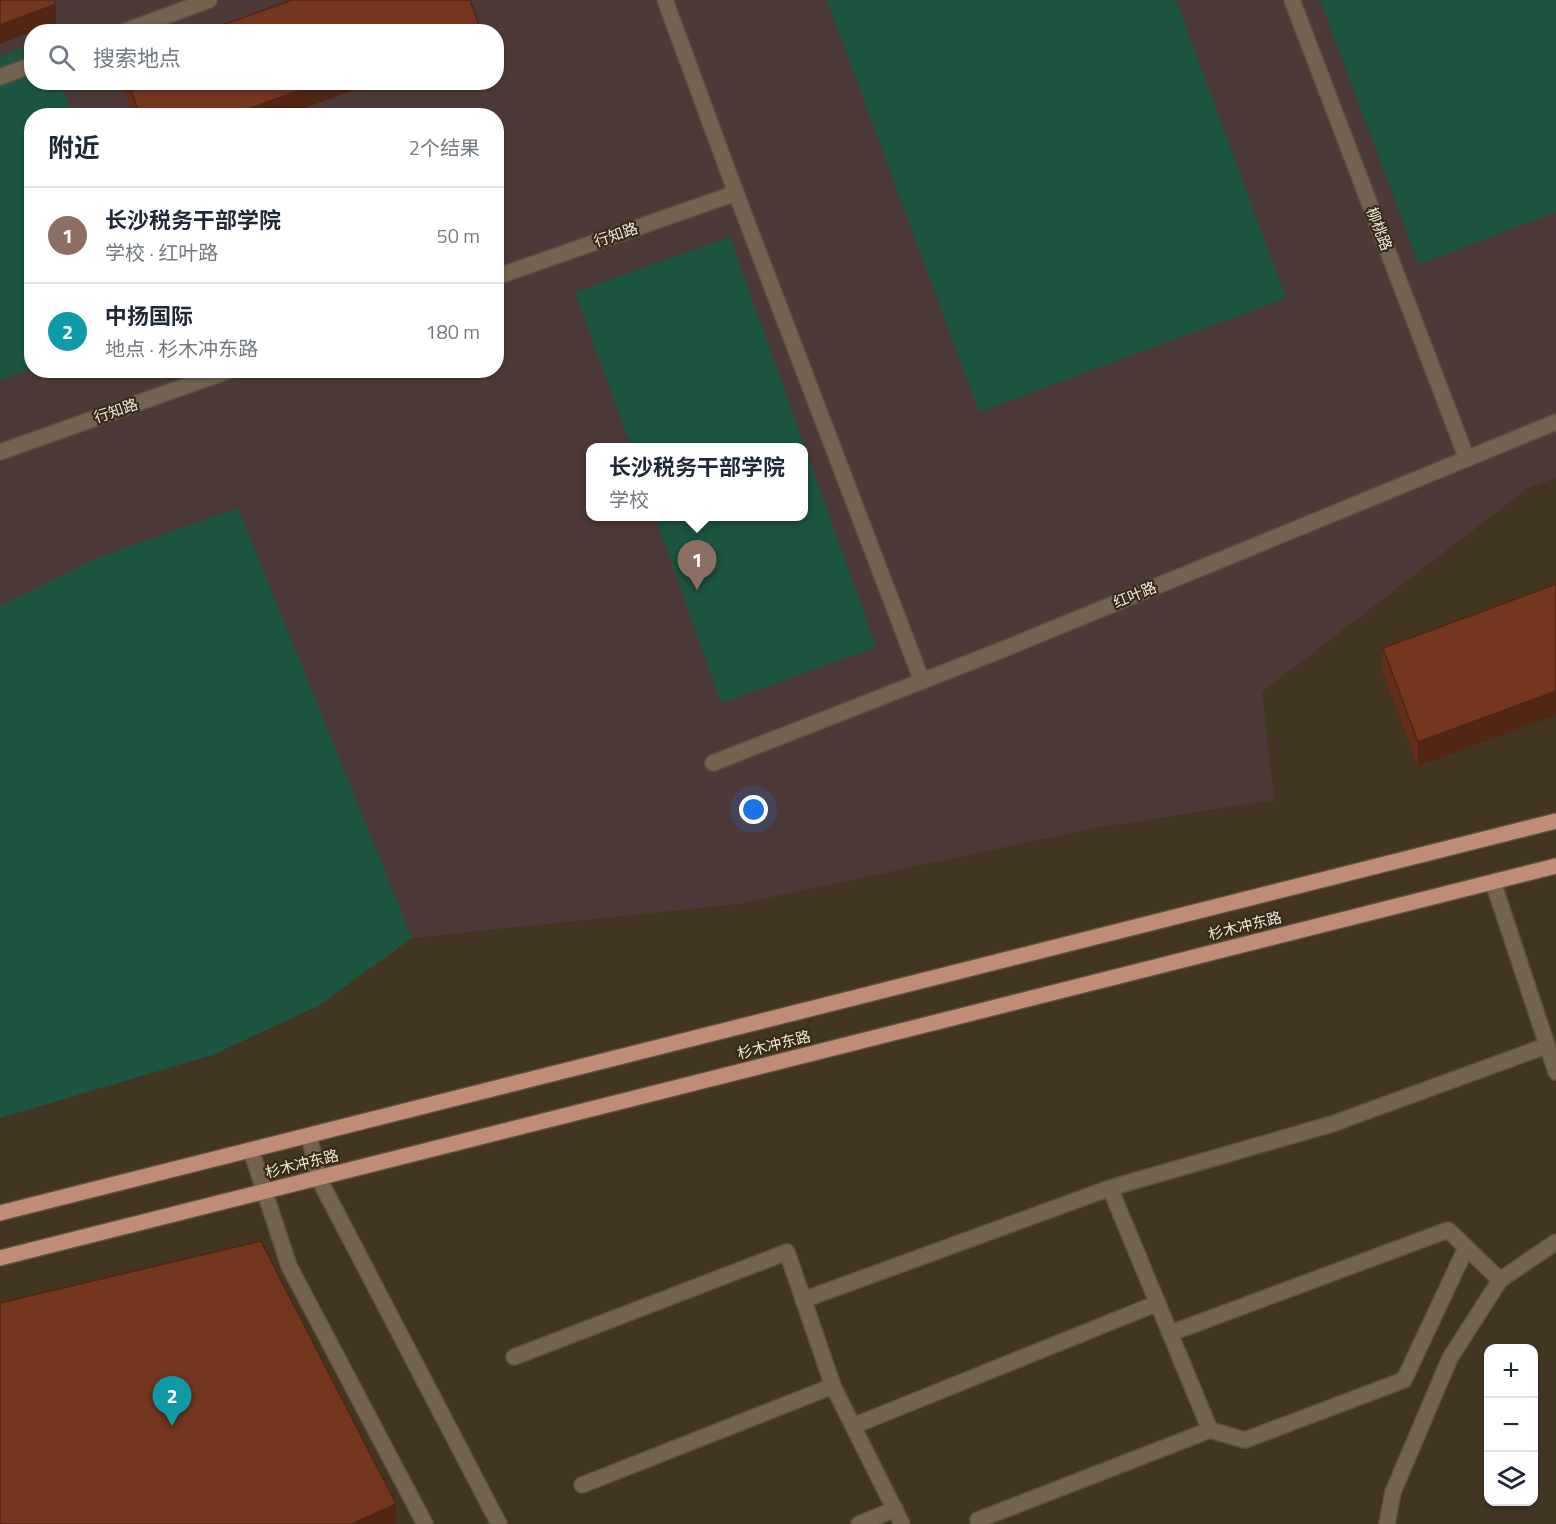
<!DOCTYPE html>
<html lang="zh">
<head>
<meta charset="utf-8">
<style>
  :root { --surface:#fff; --page:#f2f2f3; --text:#1f2937; --muted:#747a83; --line:#e0e1e3; --accent:#7d613a }
  body { margin:0; font-family:"Titillium Web","Noto Sans SC",sans-serif; background:var(--page); color:var(--text) }
  .controls { position:absolute; right:18px; bottom:18px; display:grid; overflow:hidden; border-radius:12px; box-shadow:0 2px 4px #0004 }
  .controls button { width:54px; height:54px; display:grid; place-items:center; padding:0; border:0; border-bottom:2px solid var(--line); background:var(--surface); color:var(--text); font:30px sans-serif }
  .you { position:absolute; left:754px; top:810px; width:21px; height:21px; margin:-15px; border:4px solid #fff; border-radius:50%; background:#1a73e8; box-shadow:0 0 0 9px #1a73e833 }
  .badge { display:grid; place-items:center; width:39px; height:39px; border-radius:50%; background:var(--accent); color:#fff; font-size:20px; font-weight:700 }
  .pin { position:absolute; translate:-50% -50px; filter:drop-shadow(0 2px 3px #0008) }
  .pin::after { content:''; position:absolute; top:32px; width:21px; height:18px; background:inherit; clip-path:polygon(0 0,100% 0,50% 100%) }
  .popup { position:absolute; left:586px; top:443px; width:222px; height:78px; box-sizing:border-box; display:grid; place-content:center; border-radius:12px; background:var(--surface); filter:drop-shadow(0 2px 4px #0005); font-size:20px; white-space:nowrap; color:var(--muted) }
  .popup b { font-size:22px; color:var(--text) }
  .popup::after { content:''; position:absolute; left:50%; top:100%; margin-left:-12px; border:12px solid transparent; border-top-color:var(--surface) }
  .list { margin:0; padding:0; list-style:none }
  h2 { display:flex; justify-content:space-between; align-items:center; height:78px; margin:0; padding:0 24px; font-size:26px }
  h2 small { font-size:20px; font-weight:400; color:var(--muted) }
  .list li { display:grid; grid-template-columns:39px 1fr auto; gap:18px; align-items:center; box-sizing:border-box; height:96px; padding:0 24px; border-top:2px solid var(--line) }
  .list b { display:block; font-size:22px; white-space:nowrap }
  .list p { margin:0; font-size:20px; white-space:nowrap; color:var(--muted) }
  .list em { font-size:20px; font-style:normal; color:var(--muted) }
  .icon { flex:none; width:33px; height:33px; fill:none; stroke:currentColor; stroke-width:2; stroke-linecap:round; stroke-linejoin:round }
  .map { position:relative; flex:none; width:1556px; height:1524px; overflow:hidden }
  .search { position:absolute; background:var(--surface); box-shadow:0 2px 4px #0004; left:24px; top:24px; width:480px; height:66px; display:flex; align-items:center; gap:15px; box-sizing:border-box; padding:0 21px; border-radius:24px; color:var(--muted); font-size:22px }
  .panel { position:absolute; background:var(--surface); box-shadow:0 2px 4px #0004; left:24px; top:108px; width:480px; height:270px; border-radius:24px }
  .map>svg:first-child { display:block }
</style>
</head>
<body>
<div class="map">
<svg width="1556" height="1524" viewBox="0 0 1556 1524">
  <rect width="100%" height="100%" fill="#423522"/>
  <path fill="#4e3939" fill-rule="evenodd" d="M 0,0 L 1556,0 L 1556,478 L 1528,488 L 1262,692 L 1274,800 L 1095,828 L 738,904 L 412,938 L 318,1006 L 212,1055 L 0,1118 ZM 32,32 L 496,32 L 496,82 L 32,82 ZM 32,116 L 496,116 L 496,370 L 32,370 ZM 590,448 L 804,448 L 804,516 L 590,516 Z"/>
  <g fill="#1c5640">
    <polygon points="827,0 1176,0 1286,298 979,412"/>
    <polygon points="1320,0 1556,0 1556,212 1419,264"/>
    <polygon points="31,44 32,82 60,83 73,115 32,116 31,369 0,380 0,56"/>
    <polygon points="730,237 876,647 721,703 655,517 804,516 804,448 631,447 575,292"/>
    <polygon points="238,508 412,938 318,1006 212,1055 0,1118 0,606 97,558"/>
  </g>
  <g fill="none" stroke-linecap="round" stroke-linejoin="round">
    <defs>
      <g id="minor">
        <polyline points="665,0 736,193 922,681"/>
        <polyline points="1292,0 1467,459"/>
        <polyline points="123,32 209,0"/>
        <polyline points="0,77 32,65"/>
        <polyline points="496,277 736,193"/>
        <polyline points="0,452 231,370"/>
        <polyline points="713,763 1004,649 1556,422"/>
        <polyline points="1493,882 1556,1072"/>
        <polyline points="309,1136 319,1179 499,1524"/>
        <polyline points="251,1150 289,1266 425,1524"/>
        <polyline points="803,1300 1110,1188 1332,1124 1546,1046"/>
        <polyline points="1171,1333 1448,1230 1500,1280"/>
        <polyline points="514,1357 787,1252 833,1386 582,1485"/>
        <polyline points="833,1386 902,1524"/>
        <polyline points="853,1426 1158,1303"/>
        <polyline points="1210,1430 1245,1440 1404,1380 1466,1248"/>
        <polyline points="978,1520 1210,1430 1110,1188"/>
        <polyline points="859,1524 895,1509"/>
        <polyline points="1387,1524 1393,1492 1450,1358 1500,1280 1556,1242"/>
      </g>
      <g id="major">
        <polyline points="0,1213 1556,821"/>
        <polyline points="0,1258 1556,866"/>
      </g>
    </defs>
    <use href="#minor" stroke="#5c5141" stroke-width="18"/>
    <use href="#major" stroke="#5c5141" stroke-width="18"/>
    <use href="#minor" stroke="#72644f" stroke-width="15"/>
    <use href="#major" stroke="#c08c78" stroke-width="15"/>
  </g>
  <g fill="#642e1a">
    <polygon points="121,82 376,82 282,116 133,116"/>
    <polygon points="1556,584 1418,766 1383,673 1383,648"/>
  </g>
  <g fill="#512615">
    <polygon points="56,4 56,23 0,44 0,25"/>
    <polygon points="480,27 480,32 467,32"/>
    <polygon points="322,82 376,82 282,116 229,116"/>
    <polygon points="1556,691 1556,715 1418,766 1418,742"/>
    <polygon points="396,1504 396,1524 352,1524"/>
  </g>
  <g fill="#74361e" stroke="#512615" stroke-width="1.5">
    <polygon points="0,0 54,0 56,4 0,25"/>
    <polygon points="292,0 470,0 480,27 467,32 203,32"/>
    <polygon points="128,82 322,82 229,116 140,116"/>
    <polygon points="1556,584 1556,691 1418,742 1383,648"/>
    <polygon points="261,1241 396,1504 352,1524 0,1524 0,1303"/>
  </g>
  <g text-anchor="middle" stroke-width="4.5" stroke-linejoin="round" paint-order="stroke">
    <g font-size="15" fill="#f0e8dc" stroke="#372b18">
      <text transform="translate(1379 229) rotate(69)" y="5">柳桃路</text>
      <text transform="translate(616 235) rotate(-19)" y="5">行知路</text>
      <text transform="translate(116 411) rotate(-19)" y="5">行知路</text>
      <text transform="translate(1135 595) rotate(-22)" y="5">红叶路</text>
      <text transform="translate(1245 926) rotate(-14)" y="5">杉木冲东路</text>
      <text transform="translate(774 1045) rotate(-14)" y="5">杉木冲东路</text>
      <text transform="translate(302 1164) rotate(-14)" y="5">杉木冲东路</text>
    </g>
  </g>
</svg>
<div class="controls">
<button>+</button>
<button>−</button>
<button><svg class="icon" aria-label="layers" viewBox="0 0 24 24"><path d="M12 4l9 5-9 5-9-5zM3 14l9 5 9-5"/></svg></button>
</div>
<div class="you"></div>
<div class="pin badge" style="left:697px;top:590px;background:#8d6e63">1</div>
<div class="popup"><b>长沙税务干部学院</b>学校</div>
<div class="pin badge" style="left:172px;top:1426px;background:#0f9aa8">2</div>
<div class="search"><svg class="icon" aria-label="search" viewBox="0 0 24 24"><circle cx="10" cy="10" r="6"/><path d="M15 15l6 6"/></svg>搜索地点</div>
<section class="panel">
<h2>附近<small>2个结果</small></h2>
<ul class="list">
<li><span class="badge" style="background:#8d6e63">1</span><div><b>长沙税务干部学院</b><p>学校 · 红叶路</p></div><em>50 m</em></li>
<li><span class="badge" style="background:#0f9aa8">2</span><div><b>中扬国际</b><p>地点 · 杉木冲东路</p></div><em>180 m</em></li>
</ul>
</section>
</div>
</body>
</html>
